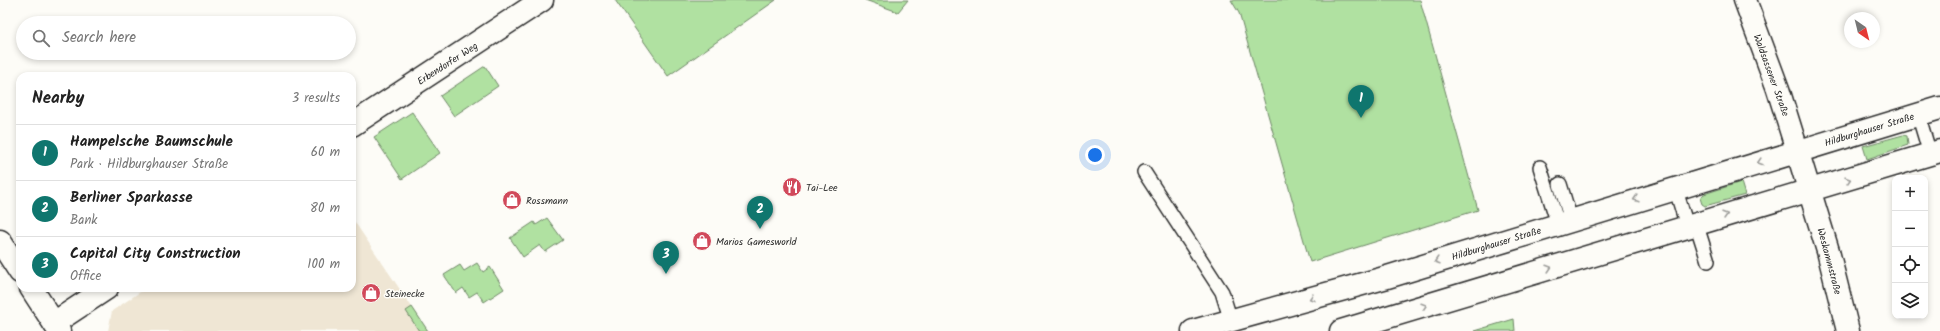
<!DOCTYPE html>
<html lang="en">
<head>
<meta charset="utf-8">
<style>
  :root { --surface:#fff; --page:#f2f2f2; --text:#222; --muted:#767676; --line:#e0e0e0; --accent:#0f766e }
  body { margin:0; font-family:Kalam,sans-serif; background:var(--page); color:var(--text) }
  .controls { position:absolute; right:12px; bottom:12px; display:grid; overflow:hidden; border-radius:8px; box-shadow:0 2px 6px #0003 }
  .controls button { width:36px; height:36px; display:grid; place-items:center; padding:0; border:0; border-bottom:1px solid var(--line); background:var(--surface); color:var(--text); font:20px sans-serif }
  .compass { position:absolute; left:1844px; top:12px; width:36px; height:36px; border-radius:50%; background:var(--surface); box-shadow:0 2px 6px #0003; rotate:145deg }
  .you { position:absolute; left:1095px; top:155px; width:14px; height:14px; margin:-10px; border:3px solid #fff; border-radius:50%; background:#1a73e8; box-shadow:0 0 0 6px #1a73e833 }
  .badge { display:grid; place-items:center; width:26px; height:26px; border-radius:50%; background:var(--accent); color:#fff; font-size:13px; font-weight:700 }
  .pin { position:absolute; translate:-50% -33px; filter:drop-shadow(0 1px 2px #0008) }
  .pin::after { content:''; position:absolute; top:21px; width:14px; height:12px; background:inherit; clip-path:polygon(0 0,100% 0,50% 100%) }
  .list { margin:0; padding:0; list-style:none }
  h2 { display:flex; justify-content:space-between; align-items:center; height:52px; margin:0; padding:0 16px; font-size:17px }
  h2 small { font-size:13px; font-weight:400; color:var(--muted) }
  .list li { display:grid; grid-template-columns:26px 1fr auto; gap:12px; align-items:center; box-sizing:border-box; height:56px; padding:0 16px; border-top:1px solid var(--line) }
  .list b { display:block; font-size:15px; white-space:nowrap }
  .list p { margin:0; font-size:13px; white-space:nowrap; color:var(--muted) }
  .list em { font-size:13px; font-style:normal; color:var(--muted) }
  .icon { flex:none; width:22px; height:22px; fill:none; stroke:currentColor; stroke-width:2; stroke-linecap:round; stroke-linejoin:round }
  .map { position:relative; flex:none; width:1940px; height:331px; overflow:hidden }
  .search { position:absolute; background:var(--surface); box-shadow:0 2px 6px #0003; left:16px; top:16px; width:340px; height:44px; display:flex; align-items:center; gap:10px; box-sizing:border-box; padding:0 14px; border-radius:22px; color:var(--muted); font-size:15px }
  .panel { position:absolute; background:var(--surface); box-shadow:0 2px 6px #0003; left:16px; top:72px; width:340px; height:220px; border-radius:12px }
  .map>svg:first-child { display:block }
</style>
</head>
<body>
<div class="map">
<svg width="1940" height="331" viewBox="0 0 1940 331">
  <rect width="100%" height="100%" fill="#fdfcf7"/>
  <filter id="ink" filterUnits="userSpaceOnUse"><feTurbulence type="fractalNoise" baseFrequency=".025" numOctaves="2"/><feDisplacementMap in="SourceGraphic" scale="8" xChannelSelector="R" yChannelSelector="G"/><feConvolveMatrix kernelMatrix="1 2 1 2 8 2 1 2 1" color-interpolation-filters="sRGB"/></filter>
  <g filter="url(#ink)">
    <polygon fill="#efe6d4" points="352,218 428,331 108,331 112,311 146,288 352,288"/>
    <g fill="#b0e1a1" stroke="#6e8666">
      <polygon points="615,0 776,0 668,76"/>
      <polygon points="865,0 908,0 898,12"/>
      <polygon points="1231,0 1420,0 1478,210 1310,262 1239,13"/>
      <polygon points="485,66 498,86 454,116 440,96"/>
      <polygon points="412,112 440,153 402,179 374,137"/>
      <polygon points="1903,135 1907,136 1908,145 1867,159 1863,146"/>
      <polygon points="1741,182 1745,195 1705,206 1702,204 1700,198 1704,194"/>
      <polygon points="547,218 563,240 545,252 540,245 523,257 510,238 534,222 536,225"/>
      <polygon points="477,263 483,272 490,267 504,289 484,302 477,292 469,297 463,288 456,293 444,275 460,265 464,271"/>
      <polygon points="412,307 428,331 419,331 406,311"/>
      <polygon points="1514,319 1515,331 1474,331"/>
    </g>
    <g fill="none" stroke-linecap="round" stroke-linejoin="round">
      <defs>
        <g id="service">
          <polyline points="1918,114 1930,154"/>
          <polyline points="1540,167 1558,224"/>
          <polyline points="1144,172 1222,292 1231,321"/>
          <polyline points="1560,184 1571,220"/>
          <polyline points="1675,187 1687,226"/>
          <polyline points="1696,223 1708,261"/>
        </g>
        <g id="minor">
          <polyline points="1745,0 1778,89 1797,150"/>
          <polyline points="352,125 542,0"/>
          <polyline points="0,241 20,272"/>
          <polyline points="31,288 59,331"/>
          <polyline points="54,323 107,288"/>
        </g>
        <polyline id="tertiary" points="1797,150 1828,251 1848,331"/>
        <g id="secondary">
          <polyline points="1193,331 1384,278 1940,108"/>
          <polyline points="1341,331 1940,151"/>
        </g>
      </defs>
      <use href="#service" stroke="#2b2b2b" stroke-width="16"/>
      <use href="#minor" stroke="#2b2b2b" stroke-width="25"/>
      <use href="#tertiary" stroke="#2b2b2b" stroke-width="25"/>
      <use href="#secondary" stroke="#2b2b2b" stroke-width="25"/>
      <use href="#service" stroke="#fdfcf7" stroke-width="13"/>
      <use href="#minor" stroke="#fdfcf7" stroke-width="22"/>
      <use href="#tertiary" stroke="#fdfcf7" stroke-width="22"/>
      <use href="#secondary" stroke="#fdfcf7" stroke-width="22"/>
    </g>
    <defs><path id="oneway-chevron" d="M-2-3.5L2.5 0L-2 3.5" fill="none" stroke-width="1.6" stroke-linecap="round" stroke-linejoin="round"/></defs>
    <g stroke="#9e9e9b">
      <use href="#oneway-chevron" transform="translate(1760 162) rotate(163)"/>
      <use href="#oneway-chevron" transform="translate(1848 180) rotate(-16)"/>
      <use href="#oneway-chevron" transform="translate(1636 199) rotate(163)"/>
      <use href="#oneway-chevron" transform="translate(1725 215) rotate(-16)"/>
      <use href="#oneway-chevron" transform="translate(1437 261) rotate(163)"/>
      <use href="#oneway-chevron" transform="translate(1549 268) rotate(-17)"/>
      <use href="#oneway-chevron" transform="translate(1312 298) rotate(164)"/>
      <use href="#oneway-chevron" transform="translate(1424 306) rotate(-17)"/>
    </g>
  </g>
  <defs>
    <symbol id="restaurant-disc" viewBox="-11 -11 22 22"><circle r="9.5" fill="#d1495b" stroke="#fdfcf7"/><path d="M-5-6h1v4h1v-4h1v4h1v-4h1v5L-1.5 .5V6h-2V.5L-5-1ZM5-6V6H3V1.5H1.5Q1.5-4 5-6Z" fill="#fff"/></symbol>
    <symbol id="shop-disc" viewBox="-11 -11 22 22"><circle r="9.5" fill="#d1495b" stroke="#fdfcf7"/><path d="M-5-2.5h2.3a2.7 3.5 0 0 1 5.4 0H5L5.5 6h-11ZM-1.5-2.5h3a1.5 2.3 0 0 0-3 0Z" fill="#fff"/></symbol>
  </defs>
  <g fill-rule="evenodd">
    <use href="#restaurant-disc" x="781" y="176" width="22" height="22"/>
    <use href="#shop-disc" x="501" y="189" width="22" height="22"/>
    <use href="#shop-disc" x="691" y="230" width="22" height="22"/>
    <use href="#shop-disc" x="360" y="282" width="22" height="22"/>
  </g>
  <g text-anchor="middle" stroke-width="3" stroke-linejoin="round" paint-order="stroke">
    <g font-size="10" fill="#2b2b2b" stroke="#fdfcf7">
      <text transform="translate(447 63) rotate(-33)" y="4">Erbendorfer Weg</text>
      <text transform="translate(1772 75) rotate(70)" y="4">Waldsassener Straße</text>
      <text transform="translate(1869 129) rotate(-17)" y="4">Hildburghauser Straße</text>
      <text transform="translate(1496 243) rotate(-17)" y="4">Hildburghauser Straße</text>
      <text transform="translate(1830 261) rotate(75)" y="4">Weskammstraße</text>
    </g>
    <g font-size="10" fill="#2b2b2b" stroke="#fdfcf7" text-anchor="start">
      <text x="806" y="191">Tai-Lee</text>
      <text x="526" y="204">Rossmann</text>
      <text x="716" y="245">Marios Gamesworld</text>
      <text x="385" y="297">Steinecke</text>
    </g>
  </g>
</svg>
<div class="controls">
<button>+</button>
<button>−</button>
<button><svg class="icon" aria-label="locate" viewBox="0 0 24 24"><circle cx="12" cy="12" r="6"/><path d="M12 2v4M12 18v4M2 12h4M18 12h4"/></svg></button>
<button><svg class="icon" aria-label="layers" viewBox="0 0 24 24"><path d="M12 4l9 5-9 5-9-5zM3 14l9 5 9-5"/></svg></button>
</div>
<svg class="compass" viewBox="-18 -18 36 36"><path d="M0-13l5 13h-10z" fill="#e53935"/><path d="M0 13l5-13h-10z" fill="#767676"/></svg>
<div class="you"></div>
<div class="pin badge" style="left:1361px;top:118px">1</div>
<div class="pin badge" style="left:760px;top:229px">2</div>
<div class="pin badge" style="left:666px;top:274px">3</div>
<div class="search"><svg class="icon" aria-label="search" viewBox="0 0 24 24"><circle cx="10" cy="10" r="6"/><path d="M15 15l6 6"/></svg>Search here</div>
<section class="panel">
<h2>Nearby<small>3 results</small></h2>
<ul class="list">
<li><span class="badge">1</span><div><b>Hampelsche Baumschule</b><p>Park · Hildburghauser Straße</p></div><em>60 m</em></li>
<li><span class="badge">2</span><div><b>Berliner Sparkasse</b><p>Bank</p></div><em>80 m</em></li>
<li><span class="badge">3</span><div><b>Capital City Construction</b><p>Office</p></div><em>100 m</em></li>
</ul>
</section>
</div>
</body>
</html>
